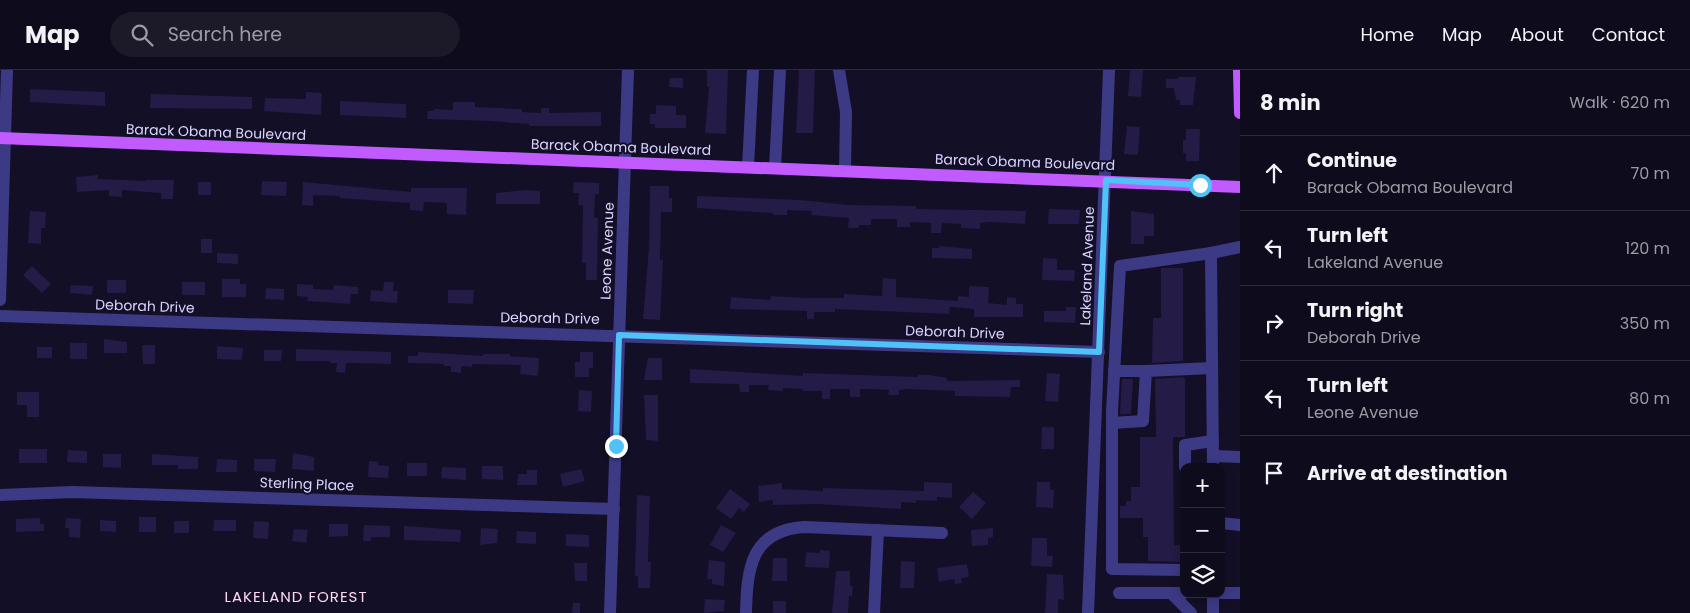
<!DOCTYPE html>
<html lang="en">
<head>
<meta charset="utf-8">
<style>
  :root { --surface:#0e0b1c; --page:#1c1929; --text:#f1f3f6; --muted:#9b9ba3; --line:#2e2b3b }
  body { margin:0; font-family:Poppins,sans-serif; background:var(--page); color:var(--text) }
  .controls { position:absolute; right:15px; bottom:15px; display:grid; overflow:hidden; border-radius:10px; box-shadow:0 2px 12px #0003 }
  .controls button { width:45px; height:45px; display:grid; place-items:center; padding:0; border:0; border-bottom:1px solid var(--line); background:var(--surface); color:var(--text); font:25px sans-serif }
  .stop { position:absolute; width:15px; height:15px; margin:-11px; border:4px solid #4fc3f7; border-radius:50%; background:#fff }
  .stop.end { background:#4fc3f7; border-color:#fff; box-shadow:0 1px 5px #0008 }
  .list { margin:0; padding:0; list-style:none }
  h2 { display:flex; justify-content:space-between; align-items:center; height:65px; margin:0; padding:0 20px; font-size:21px }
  h2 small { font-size:16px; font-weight:400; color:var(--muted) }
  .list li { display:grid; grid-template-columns:32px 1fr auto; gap:15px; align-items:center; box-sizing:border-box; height:75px; padding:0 20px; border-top:1px solid var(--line) }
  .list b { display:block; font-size:19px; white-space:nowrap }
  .list p { margin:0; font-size:16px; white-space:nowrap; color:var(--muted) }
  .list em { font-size:16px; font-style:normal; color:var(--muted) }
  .icon { flex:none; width:28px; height:28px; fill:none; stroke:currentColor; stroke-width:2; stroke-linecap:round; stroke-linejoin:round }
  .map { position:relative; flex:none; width:1240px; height:543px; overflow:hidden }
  header { display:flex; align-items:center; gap:30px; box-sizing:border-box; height:70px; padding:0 25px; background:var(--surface); border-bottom:1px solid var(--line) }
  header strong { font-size:24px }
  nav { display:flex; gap:28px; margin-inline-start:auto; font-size:18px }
  .search { width:350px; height:45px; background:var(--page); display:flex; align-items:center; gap:12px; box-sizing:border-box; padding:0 18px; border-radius:28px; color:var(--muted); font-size:19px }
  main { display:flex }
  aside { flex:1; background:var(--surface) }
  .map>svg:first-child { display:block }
</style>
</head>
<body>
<header>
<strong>Map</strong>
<div class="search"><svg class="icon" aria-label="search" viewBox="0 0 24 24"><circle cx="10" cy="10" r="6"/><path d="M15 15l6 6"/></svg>Search here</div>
<nav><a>Home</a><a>Map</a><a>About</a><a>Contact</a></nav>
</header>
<main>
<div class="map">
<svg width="1240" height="543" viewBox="0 0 1240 543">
  <rect width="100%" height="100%" fill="#130f26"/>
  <g fill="#241b47">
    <polygon points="707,0 728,0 726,64 705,63 709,17 707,17"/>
    <polygon points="799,0 815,0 813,63 796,63"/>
    <polygon points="1130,0 1143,0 1141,27 1128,26"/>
    <polygon points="1178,7 1196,7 1193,35 1180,35 1180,30 1176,30 1174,18 1166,18 1166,9 1178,9"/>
    <polygon points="670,8 683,8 683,18 669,17"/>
    <polygon points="30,19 105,22 105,36 30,32"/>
    <polygon points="306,22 322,23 321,45 264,41 265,28 306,29"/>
    <polygon points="151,24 252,27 252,39 150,38"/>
    <polygon points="340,31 406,34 406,48 340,45"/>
    <polygon points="453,32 475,32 475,37 522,39 522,42 541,43 541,38 549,38 549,43 601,42 601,56 529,56 529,54 490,51 427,49 428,41 434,41 434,39 453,40"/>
    <polygon points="656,35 676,36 676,45 686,45 686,58 655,58 655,54 650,54 650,44 656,44"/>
    <polygon points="1127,56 1140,57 1138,85 1124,84"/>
    <polygon points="1186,59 1200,59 1199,91 1186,91 1186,83 1183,83 1183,70 1186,70"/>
    <polygon points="98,105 98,109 146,111 146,110 174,110 173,129 161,129 161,123 146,122 122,120 122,127 109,126 109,120 77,122 76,107"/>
    <polygon points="262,111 287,112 286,126 261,125"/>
    <rect x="198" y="112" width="13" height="13"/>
    <polygon points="303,112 411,122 411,118 467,118 466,145 447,144 447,133 424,132 423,141 410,140 410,133 340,128 340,126 313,125 313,136 302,135"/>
    <polygon points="574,112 599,113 599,124 595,124 594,147 598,148 597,210 586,210 586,193 582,193 583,136 578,135 579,123 573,123"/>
    <polygon points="650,116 669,116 669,128 672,128 672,142 661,142 660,190 663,190 660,250 643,249 649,178"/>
    <polygon points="527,120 540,121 540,134 496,134 496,123"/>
    <polygon points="697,126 800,130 849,135 916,136 916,139 1026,141 1025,154 990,152 980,153 980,159 961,158 961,154 942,153 941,163 931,163 931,153 910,152 910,157 897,157 897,149 871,149 871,155 859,155 859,158 848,158 849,148 811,145 812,141 787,140 787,145 773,145 773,143 697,138"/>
    <polygon points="1049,139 1080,140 1079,154 1048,154"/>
    <polygon points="30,141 46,142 45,158 41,158 41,174 28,173"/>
    <polygon points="1131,141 1154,144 1154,166 1144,166 1144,174 1131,174"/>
    <rect x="201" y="169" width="11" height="14"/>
    <polygon points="940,176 972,179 972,189 932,188 932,178 939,178"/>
    <polygon points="217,183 238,184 238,194 217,193"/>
    <polygon points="1043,188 1057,189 1057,200 1075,200 1074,211 1042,210"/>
    <polygon points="32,196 51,214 42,223 23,205"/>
    <polygon points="1161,198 1183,198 1183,291 1152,293 1153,248 1161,248"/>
    <polygon points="883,208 896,209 896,227 913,228 958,231 958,226 969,227 969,216 989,217 988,233 1007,235 1007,227 1016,228 1016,234 1023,234 1023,247 974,247 974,239 950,237 949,244 835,239 835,242 814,242 814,249 807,249 807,241 730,239 731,227 770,230 771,226 807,228 844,228 844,224 882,226"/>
    <polygon points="222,209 240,209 240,214 246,214 246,227 222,227"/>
    <rect x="107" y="210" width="19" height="13"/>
    <rect x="182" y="212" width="23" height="13"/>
    <polygon points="384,212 394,212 393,221 398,221 397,233 370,231 371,220 383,221"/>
    <polygon points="297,214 313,215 313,219 333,220 334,215 358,217 358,224 351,224 350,234 307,231 308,227 297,226"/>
    <polygon points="71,215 93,216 92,225 70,223"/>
    <polygon points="266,218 284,219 284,230 265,229"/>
    <polygon points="448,220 474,220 473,234 448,233"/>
    <polygon points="1066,237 1076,237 1075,253 1044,252 1044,241 1066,241"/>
    <polygon points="104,269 127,272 127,283 104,283"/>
    <rect x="70" y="273" width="17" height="16"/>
    <polygon points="142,275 155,275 155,294 143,294"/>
    <polygon points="217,276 243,278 242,290 217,289"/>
    <rect x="37" y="277" width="15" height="11"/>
    <polygon points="296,279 391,282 391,294 346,293 345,303 336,302 337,293 330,293 330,291 296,291"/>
    <polygon points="264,280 282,280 281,291 264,291"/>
    <polygon points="418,282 483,286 483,284 510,284 510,286 539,288 538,306 520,304 521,295 472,294 472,297 461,296 461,303 451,302 451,296 444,296 444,294 408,293 408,286 418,286"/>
    <polygon points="580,282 593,282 593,298 589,298 589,307 575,307 575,292 580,292"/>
    <polygon points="648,288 662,288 662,310 644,310"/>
    <polygon points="690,299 803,306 803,303 918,307 918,305 930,305 947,308 947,311 1020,310 1020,317 1011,317 1010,327 955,326 955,321 910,319 899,320 899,325 888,325 889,320 872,319 860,319 860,327 850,327 850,319 830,319 830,329 822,329 822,321 803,321 803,319 783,318 783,321 768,320 769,315 749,315 749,322 740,322 739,314 690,313"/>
    <polygon points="1047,303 1060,304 1058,332 1045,331"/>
    <polygon points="1183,307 1185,309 1185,367 1173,367 1174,475 1184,475 1184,492 1148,491 1148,467 1143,467 1143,448 1120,448 1120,436 1126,436 1126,431 1131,431 1131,417 1140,417 1140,367 1156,367 1155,309"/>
    <polygon points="1122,309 1133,309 1131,344 1120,344"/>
    <polygon points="579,320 592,321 591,342 578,341"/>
    <polygon points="17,322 39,322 39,347 27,347 27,335 17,335"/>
    <polygon points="644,325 658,325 658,371 646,370"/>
    <polygon points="1042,357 1054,357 1054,379 1041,379"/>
    <rect x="19" y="379" width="28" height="14"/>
    <polygon points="68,380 87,381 87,393 67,392"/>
    <polygon points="293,383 314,387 314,401 292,399"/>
    <polygon points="103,384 121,384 121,398 103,397"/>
    <polygon points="152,384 198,387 198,399 178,399 178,395 152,395"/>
    <polygon points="217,389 237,390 237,402 216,402"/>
    <polygon points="254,389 276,389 275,402 254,401"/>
    <polygon points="369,391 378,392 378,395 389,396 388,408 368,407"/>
    <rect x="407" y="393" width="20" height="13"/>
    <polygon points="482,396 503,396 503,410 482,409"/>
    <polygon points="442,397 466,398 466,410 441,408"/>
    <polygon points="581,399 585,411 563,417 560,404"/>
    <polygon points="527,400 537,400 537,415 517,415 518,404 527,404"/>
    <polygon points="924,412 952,413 952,428 937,427 937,431 916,430 916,433 901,432 901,439 817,434 773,435 773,430 759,432 758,416 782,413 782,419 823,421 823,418 924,421"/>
    <polygon points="1037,412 1050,412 1050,420 1054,420 1053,438 1036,437"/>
    <polygon points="730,419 750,434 744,442 739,438 731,449 716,438"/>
    <polygon points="973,422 986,433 972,449 959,437"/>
    <polygon points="637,425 650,426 648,492 651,492 650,518 638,518 638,506 635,506"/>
    <rect x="139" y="447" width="17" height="15"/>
    <polygon points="40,448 40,454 44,454 44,461 16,462 16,449"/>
    <polygon points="66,448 81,449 80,468 69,467 69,458 65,458"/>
    <polygon points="100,450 116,451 116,462 100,461"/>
    <polygon points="214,450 236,450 236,461 213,461"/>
    <rect x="174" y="451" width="15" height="12"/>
    <polygon points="254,451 269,452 268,469 253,468"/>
    <polygon points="329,454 348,454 348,466 329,467"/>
    <polygon points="364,455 390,456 390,467 371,467 371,471 363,471"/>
    <polygon points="721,455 736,463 723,482 710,475"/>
    <polygon points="404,456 461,460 460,472 404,470"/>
    <polygon points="481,458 498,459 497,473 480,475"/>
    <polygon points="993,458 993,467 988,468 988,475 972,476 971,460"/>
    <polygon points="294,459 308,460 306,473 292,471"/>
    <polygon points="517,461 536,462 536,474 516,473"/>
    <polygon points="566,464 589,465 589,477 566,476"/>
    <polygon points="1032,468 1047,468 1047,486 1053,486 1052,497 1031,496"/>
    <polygon points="820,480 830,481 829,498 805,497 806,482 820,483"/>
    <polygon points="773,488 787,488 787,511 772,511"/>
    <polygon points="709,490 725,492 724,516 712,514 712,509 707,509"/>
    <polygon points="901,491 915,492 914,518 900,518"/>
    <polygon points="574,493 587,493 587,511 575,511"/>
    <polygon points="967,494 969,507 961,508 962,513 955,514 954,509 939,512 937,498"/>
    <polygon points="836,501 850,501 850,516 853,516 852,526 849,526 848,543 832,543"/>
    <polygon points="1047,504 1063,505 1064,530 1058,529 1058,543 1045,543"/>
    <polygon points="705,529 725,530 724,541 704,543"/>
    <rect x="773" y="531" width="13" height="12"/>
    <polygon points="573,533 580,533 580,543 572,543"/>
  </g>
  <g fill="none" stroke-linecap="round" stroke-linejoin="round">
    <g stroke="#3d3a85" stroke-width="12">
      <polyline points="839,0 846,42 845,100"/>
      <polyline points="748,97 753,0"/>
      <polyline points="775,98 780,0"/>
      <polyline points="0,230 7,0"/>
      <polyline points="0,246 1099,282"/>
      <polyline points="1114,301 1146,301"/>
      <polyline points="1112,353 1143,351 1146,301 1212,298"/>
      <polyline points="1213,386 1240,387"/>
      <polyline points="1185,397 1185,375 1213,371"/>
      <polyline points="1213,397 1211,183 1240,177"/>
      <polyline points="0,425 72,422 614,439"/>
      <polyline points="1221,453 1240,455"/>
      <polyline points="1184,500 1112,499 1112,341 1120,196 1211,183"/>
      <polyline points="1119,523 1184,523"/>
      <polyline points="1171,523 1191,543"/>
      <polyline points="1221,523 1240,523"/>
      <polyline points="610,543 628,0"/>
      <path d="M 746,543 C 747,498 751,460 805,457 L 942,463"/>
      <polyline points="874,543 878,460"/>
      <polyline points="1088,543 1109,0"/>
      <polyline points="1213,543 1213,524"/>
    </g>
    <g stroke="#c25bff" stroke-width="12">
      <polyline points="1239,0 1240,43"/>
      <polyline points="0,68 1240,117"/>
    </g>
  </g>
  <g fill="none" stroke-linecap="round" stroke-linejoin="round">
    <polyline stroke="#4fc3f7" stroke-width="6" points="616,376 619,265 1099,282 1106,110 1200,115"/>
  </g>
  <g text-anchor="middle" stroke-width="4" stroke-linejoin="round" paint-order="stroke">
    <g font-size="14" fill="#d9d4ff" stroke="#130f26">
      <text transform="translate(216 62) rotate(2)" y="5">Barack Obama Boulevard</text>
      <text transform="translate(621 77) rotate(2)" y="5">Barack Obama Boulevard</text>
      <text transform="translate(1025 92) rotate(2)" y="5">Barack Obama Boulevard</text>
      <text transform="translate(607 181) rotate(-88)" y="5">Leone Avenue</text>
      <text transform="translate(1087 196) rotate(-88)" y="5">Lakeland Avenue</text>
      <text transform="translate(145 236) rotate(2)" y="5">Deborah Drive</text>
      <text transform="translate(550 248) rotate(1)" y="5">Deborah Drive</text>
      <text transform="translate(955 262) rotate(2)" y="5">Deborah Drive</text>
      <text transform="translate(307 414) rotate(2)" y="5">Sterling Place</text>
    </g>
    <g font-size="15" letter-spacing="1" fill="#ffd6f0" stroke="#130f26">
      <text x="296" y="532">LAKELAND FOREST</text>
    </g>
  </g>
</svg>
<div class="controls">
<button>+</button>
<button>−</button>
<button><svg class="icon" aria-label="layers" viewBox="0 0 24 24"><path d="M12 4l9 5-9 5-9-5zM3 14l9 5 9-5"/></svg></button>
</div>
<div class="stop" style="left:1200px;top:115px"></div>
<div class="stop end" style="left:616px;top:376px"></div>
</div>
<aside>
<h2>8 min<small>Walk · 620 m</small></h2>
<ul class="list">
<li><svg class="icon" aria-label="ahead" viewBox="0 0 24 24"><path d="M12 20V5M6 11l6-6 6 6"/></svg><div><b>Continue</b><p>Barack Obama Boulevard</p></div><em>70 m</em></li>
<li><svg class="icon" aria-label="left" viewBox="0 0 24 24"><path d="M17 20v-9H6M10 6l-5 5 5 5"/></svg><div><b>Turn left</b><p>Lakeland Avenue</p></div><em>120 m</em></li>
<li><svg class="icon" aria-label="right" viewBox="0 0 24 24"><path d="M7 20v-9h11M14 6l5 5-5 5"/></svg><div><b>Turn right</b><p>Deborah Drive</p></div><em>350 m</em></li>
<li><svg class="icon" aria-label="left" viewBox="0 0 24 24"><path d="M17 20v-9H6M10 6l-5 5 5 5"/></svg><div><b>Turn left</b><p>Leone Avenue</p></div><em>80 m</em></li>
<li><svg class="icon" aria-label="arrive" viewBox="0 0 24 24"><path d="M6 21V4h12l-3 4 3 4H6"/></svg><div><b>Arrive at destination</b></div></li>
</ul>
</aside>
</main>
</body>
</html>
